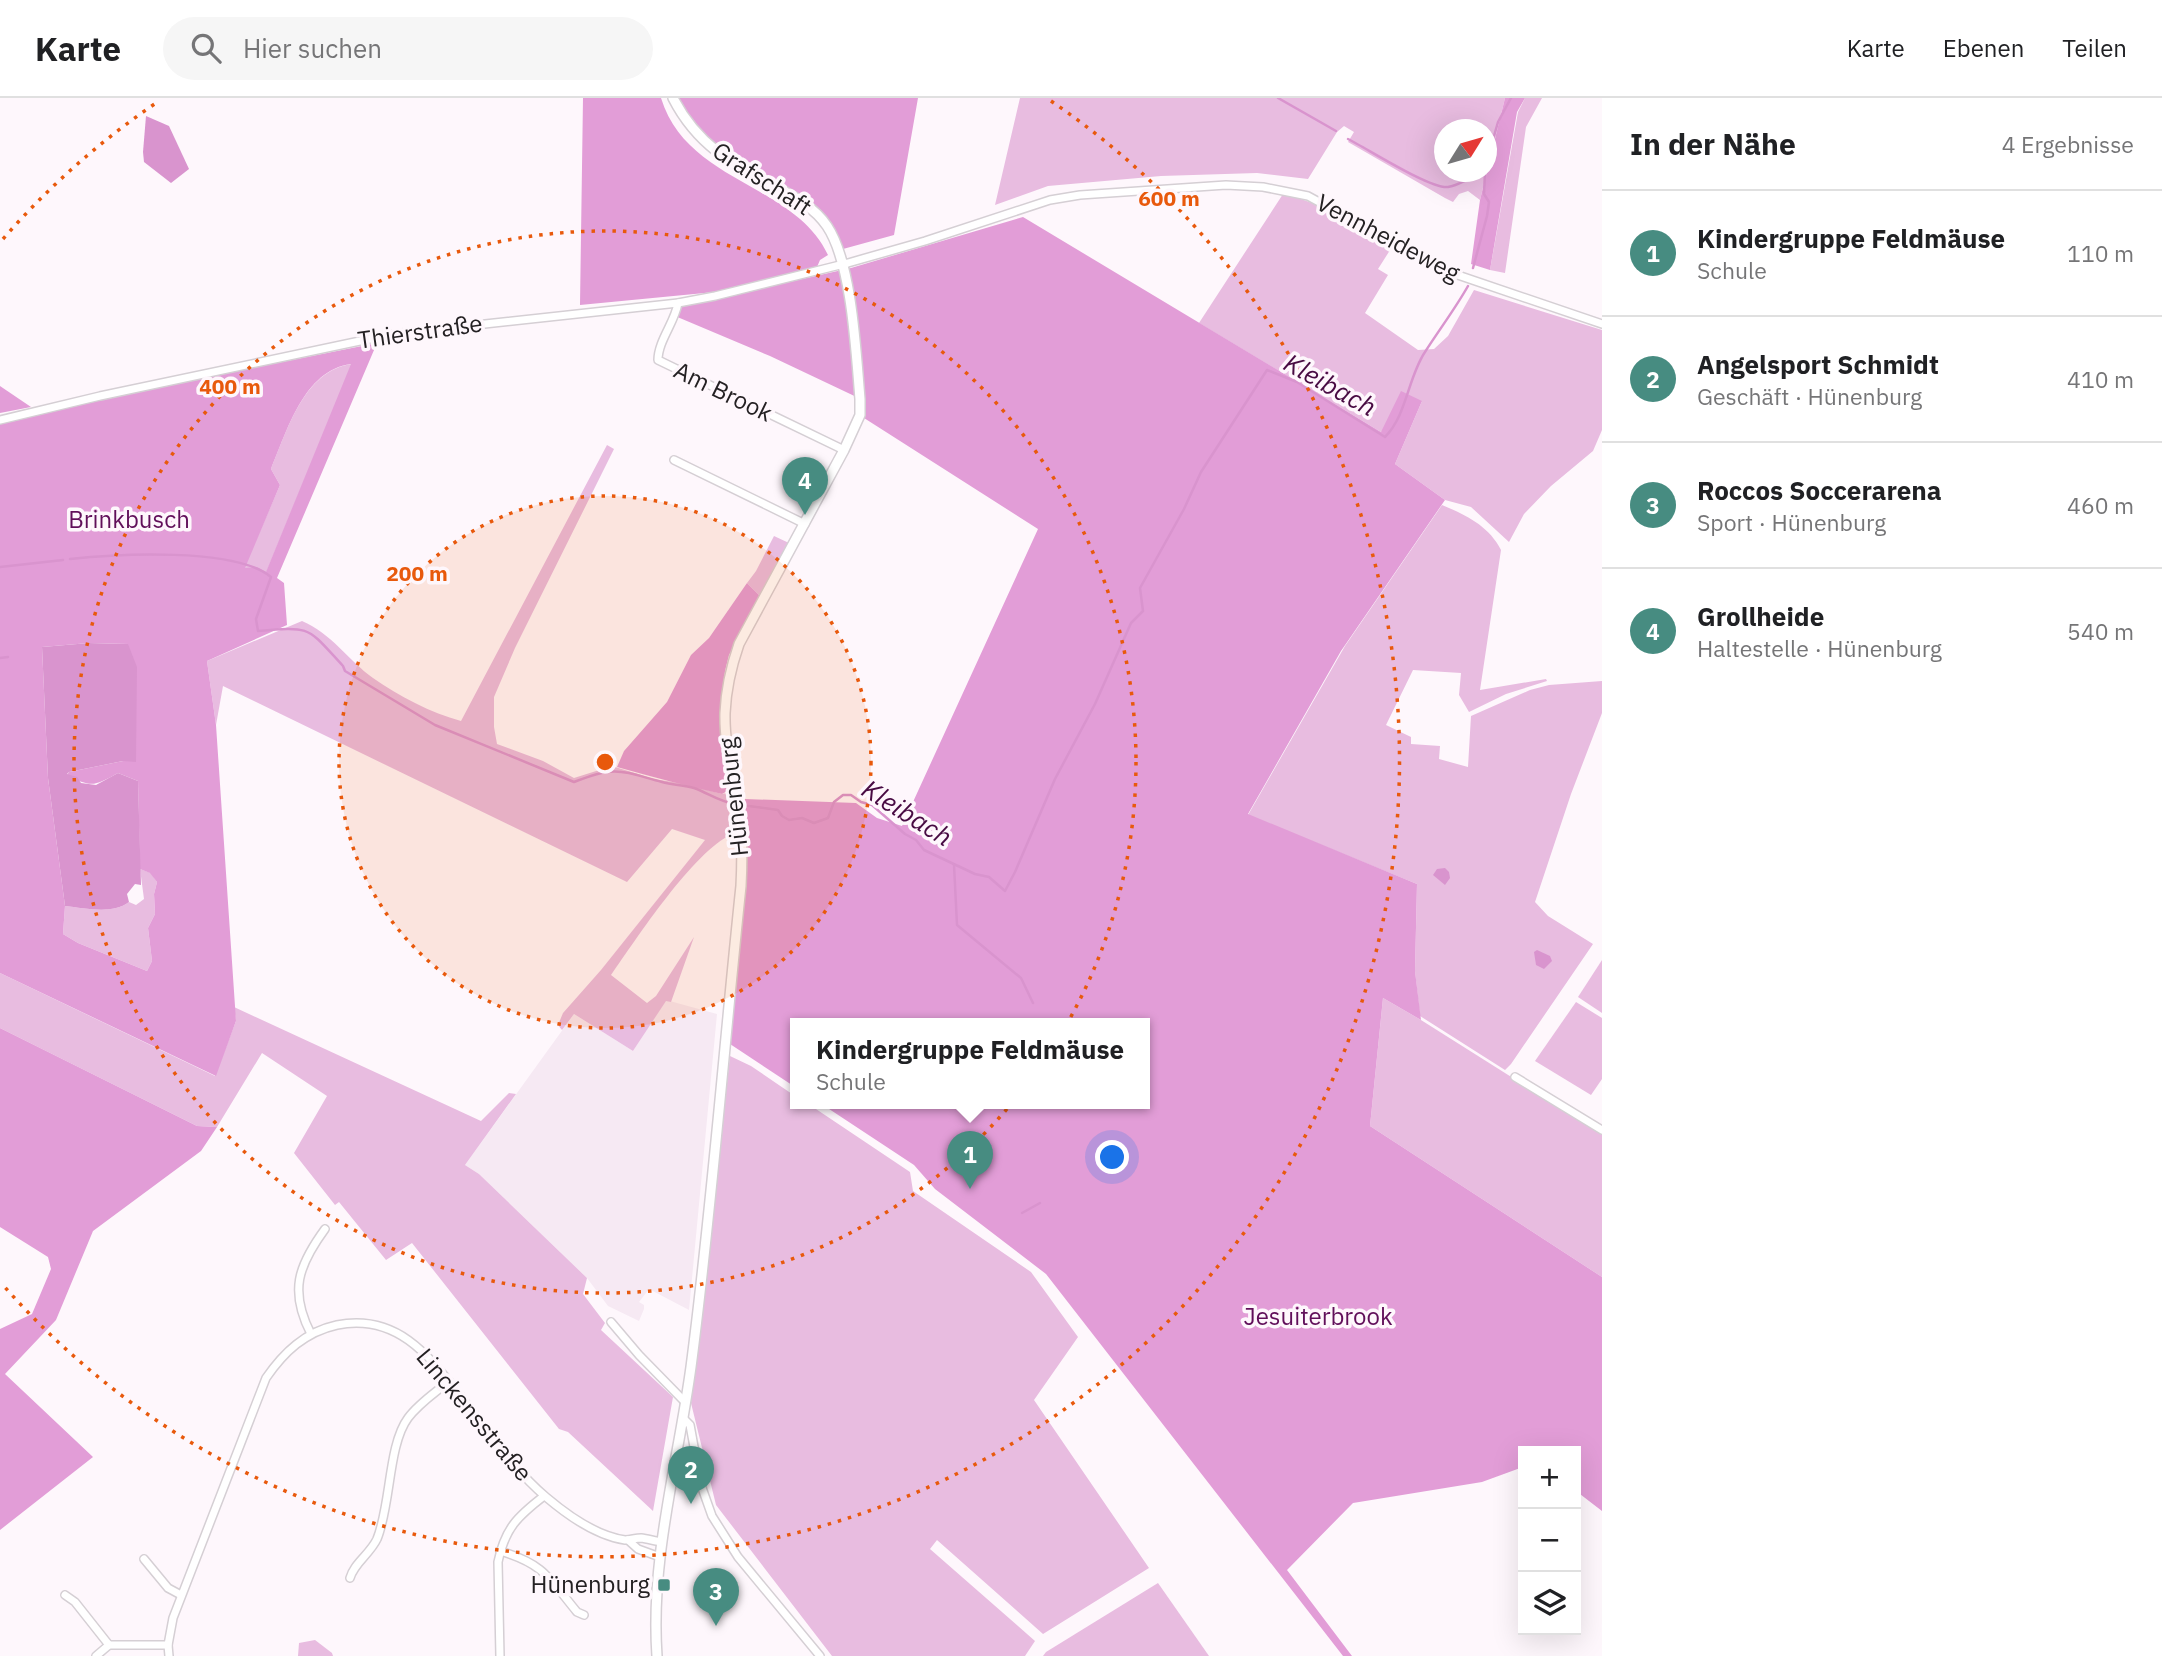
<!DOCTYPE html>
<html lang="de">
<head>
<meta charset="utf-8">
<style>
  :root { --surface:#fff; --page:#f6f6f6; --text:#202124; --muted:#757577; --line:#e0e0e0; --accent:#478c81 }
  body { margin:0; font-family:"IBM Plex Sans",sans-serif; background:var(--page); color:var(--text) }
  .controls { position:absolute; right:21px; bottom:21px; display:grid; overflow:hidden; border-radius:0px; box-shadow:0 7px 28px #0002 }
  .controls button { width:63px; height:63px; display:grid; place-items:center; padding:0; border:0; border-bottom:2px solid var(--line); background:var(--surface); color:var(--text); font:35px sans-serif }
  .compass { position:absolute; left:1434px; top:21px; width:63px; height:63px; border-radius:50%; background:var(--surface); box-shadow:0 7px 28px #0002; rotate:53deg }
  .you { position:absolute; left:1113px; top:1060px; width:24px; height:24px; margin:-18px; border:5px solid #fff; border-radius:50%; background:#1a73e8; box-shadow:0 0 0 10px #1a73e833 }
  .badge { display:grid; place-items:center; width:46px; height:46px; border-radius:50%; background:var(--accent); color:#fff; font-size:23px; font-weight:700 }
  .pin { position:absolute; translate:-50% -58px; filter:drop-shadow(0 2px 4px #0008) }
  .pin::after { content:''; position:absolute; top:37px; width:24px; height:21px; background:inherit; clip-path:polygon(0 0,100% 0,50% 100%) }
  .popup { position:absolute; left:790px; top:920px; width:360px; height:91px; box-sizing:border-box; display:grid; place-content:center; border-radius:0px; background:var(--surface); filter:drop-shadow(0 2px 5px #0005); font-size:23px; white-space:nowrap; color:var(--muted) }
  .popup b { font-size:26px; color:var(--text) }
  .popup::after { content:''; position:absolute; left:50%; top:100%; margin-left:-14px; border:14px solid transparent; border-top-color:var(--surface) }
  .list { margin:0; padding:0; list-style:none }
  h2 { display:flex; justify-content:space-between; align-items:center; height:91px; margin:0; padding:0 28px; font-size:30px }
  h2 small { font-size:23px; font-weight:400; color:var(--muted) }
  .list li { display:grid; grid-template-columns:46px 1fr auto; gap:21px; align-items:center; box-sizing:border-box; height:126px; padding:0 28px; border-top:2px solid var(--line) }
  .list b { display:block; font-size:26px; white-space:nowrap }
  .list p { margin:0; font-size:23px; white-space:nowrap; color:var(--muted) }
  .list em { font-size:23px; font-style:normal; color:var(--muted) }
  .icon { flex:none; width:38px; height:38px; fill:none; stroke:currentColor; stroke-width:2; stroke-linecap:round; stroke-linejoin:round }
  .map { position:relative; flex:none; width:1602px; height:1558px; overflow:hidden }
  header { display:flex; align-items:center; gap:42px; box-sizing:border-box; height:98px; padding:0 35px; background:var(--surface); border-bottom:2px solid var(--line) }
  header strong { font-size:33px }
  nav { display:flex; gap:38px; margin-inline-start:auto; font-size:24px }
  .search { width:490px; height:63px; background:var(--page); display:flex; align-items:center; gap:18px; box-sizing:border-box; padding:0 24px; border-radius:38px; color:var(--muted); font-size:26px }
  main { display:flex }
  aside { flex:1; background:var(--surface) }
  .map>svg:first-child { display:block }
</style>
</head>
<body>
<header>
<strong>Karte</strong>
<div class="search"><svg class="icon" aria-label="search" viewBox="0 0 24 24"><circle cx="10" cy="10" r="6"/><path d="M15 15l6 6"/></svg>Hier suchen</div>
<nav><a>Karte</a><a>Ebenen</a><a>Teilen</a></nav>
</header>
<main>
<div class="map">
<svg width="1602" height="1558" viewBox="0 0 1602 1558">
  <rect width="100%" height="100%" fill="#fef7fc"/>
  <polygon fill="#f6e9f3" points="666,902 717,916 689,1212 649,1191 639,1204 644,1207 644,1211 639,1223 608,1208 587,1180 479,1076 465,1067 574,916 633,953"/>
  <g fill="#e8bce0" fill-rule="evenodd">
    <path d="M 1020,0 L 1505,0 L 1480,102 L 1468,93 L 1459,96 L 1453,104 L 1445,100 L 1348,44 L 1354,34 L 1344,28 L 1337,34 L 1308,81 L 1257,75 L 1161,78 L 1048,88 L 995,107 ZM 1444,32 L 1486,32 L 1486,74 L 1444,74 Z"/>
    <polygon points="1525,0 1542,0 1526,29 1505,175 1490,172 1518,14"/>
    <path d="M 1283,96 C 1324,105 1356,128 1392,149 L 1378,171 L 1388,177 L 1365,215 L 1418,252 L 1434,251 L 1448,238 L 1474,192 L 1602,232 L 1602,332 L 1593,353 L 1551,388 L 1524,416 L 1509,444 L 1471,409 L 1445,402 L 1395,366 L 1422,303 L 1381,334 L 1199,225 Z"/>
    <path d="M 352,266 L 266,475 L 244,470 L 280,387 L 271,371 C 287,333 304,272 352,266 Z"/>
    <path d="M 607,347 L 614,351 L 515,550 L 494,599 L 494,629 L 497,646 L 543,663 L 574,680 L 612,668 L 654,681 L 686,686 L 722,696 L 727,695 L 732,736 C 693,754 637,840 611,877 L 647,905 L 656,898 L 694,839 L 671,904 L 666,903 L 633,953 L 574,916 L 562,932 L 558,927 L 563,915 L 601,872 L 705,742 L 672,731 L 627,784 L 223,588 L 216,627 L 207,563 L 302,523 C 331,535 348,562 373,580 C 399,598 431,615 461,623 Z"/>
    <path d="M 1442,407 C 1466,417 1489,428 1501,452 L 1480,592 L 1546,581 L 1547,583 L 1506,596 L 1469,614 L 1459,597 L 1461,575 L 1413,572 L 1386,627 L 1411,639 L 1411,646 L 1440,648 L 1439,661 L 1468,669 L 1471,618 L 1530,592 L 1549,587 L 1602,583 L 1602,615 L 1571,696 L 1535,804 L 1548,818 L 1593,846 L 1511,966 L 1505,972 L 1420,918 L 1415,873 L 1417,786 L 1248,717 L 1345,548 Z"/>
    <polygon points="774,438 789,445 760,498 747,485 756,473"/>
    <path d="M 140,771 L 151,775 L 157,784 L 154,796 L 155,816 L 148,830 L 152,863 L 147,873 L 78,845 L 63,836 L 65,808 C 85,810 112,817 129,804 L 136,807 L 144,801 Z"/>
    <polygon points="1602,862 1602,915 1578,899"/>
    <polygon points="0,875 215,978 236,923 234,909 481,1023 509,995 516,996 465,1067 479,1076 587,1180 583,1196 605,1225 601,1232 673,1299 653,1413 568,1334 559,1331 412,1145 386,1162 339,1104 335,1107 294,1055 327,998 262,955 217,1029 197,1028 0,930"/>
    <polygon points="1383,900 1421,922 1602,1036 1602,1179 1370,1028"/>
    <polygon points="1576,904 1602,920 1602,981 1591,997 1535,963"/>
    <polygon points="730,958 751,968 795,998 795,1005 807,1005 910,1074 913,1093 1031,1174 1078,1239 1034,1302 1149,1470 1043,1536 937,1442 930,1451 1035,1543 1025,1558 832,1558 716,1407 691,1305"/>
    <polygon points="1158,1485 1209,1558 1043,1558 1046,1554"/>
    <polygon points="315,1542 332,1555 333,1558 298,1558 299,1545"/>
  </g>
  <g fill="#e29dd7" fill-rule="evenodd">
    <path d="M 583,0 L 661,0 C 687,85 794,85 828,157 L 820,162 L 817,169 L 715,194 L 580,207 Z"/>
    <path d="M 677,0 L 918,0 L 894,137 L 843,151 C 839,143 837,133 832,126 C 810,91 746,74 714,48 C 698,35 688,17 677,0 Z"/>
    <polygon points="1505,0 1525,0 1517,14 1490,172 1471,166 1480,102"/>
    <polygon points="1023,119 1381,334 1401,293 1422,303 1395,366 1445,402 1341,553 1248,716 1417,786 1415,873 1421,922 1383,900 1370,1028 1602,1179 1602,1413 1576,1393 1576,1353 1523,1353 1523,1369 1482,1384 1353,1405 1287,1472 1352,1558 1343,1558 1046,1176 935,1091 914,1067 820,1005 1145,1005 1145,925 795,925 795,989 730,946 746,785 745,701 856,705 877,720 902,728 1038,431 864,320 865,303 770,258 675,218 677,209 851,170"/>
    <path d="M 377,245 L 277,480 L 284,485 L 287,527 L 207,563 L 216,627 L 236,923 L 216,978 L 0,875 L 0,324 L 95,301 ZM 351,266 L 266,474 L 257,469 L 245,470 L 280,387 L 271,371 C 287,333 304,272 351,266 ZM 89,545 L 128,546 L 123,663 L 69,674 L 67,677 C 92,690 94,688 118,675 L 138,683 L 140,771 L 150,775 L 157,784 L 154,796 L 155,816 L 148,830 L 152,863 L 147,873 L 78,845 L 63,836 L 65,808 L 48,680 L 42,549 Z"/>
    <polygon points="0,288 31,309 0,315"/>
    <path d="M 747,485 L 760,498 L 729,557 L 725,573 L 720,618 L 729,692 L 722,696 C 687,688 652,679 617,669 L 624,653 L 667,604 L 691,557 L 709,540 Z"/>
    <polygon points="0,930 197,1028 217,1029 201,1053 93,1133 56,1222 5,1276 93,1359 0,1432 0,1231 32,1216 51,1171 48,1159 0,1129"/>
  </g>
  <g fill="#d994ce">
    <polygon points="146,18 169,28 189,71 171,85 144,64 143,54"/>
    <path d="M 89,545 L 128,546 L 137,569 L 136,664 L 123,663 L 69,674 L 67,676 L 77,679 L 81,685 L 96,687 L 118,675 L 138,683 L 141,787 L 135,786 L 127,796 L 129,804 C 112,817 85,810 65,808 L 48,680 L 42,549 Z"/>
    <polygon points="1445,770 1449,774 1450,780 1445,787 1433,777 1437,771"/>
    <polygon points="1537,852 1550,858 1552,863 1544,871 1536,867 1534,854"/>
  </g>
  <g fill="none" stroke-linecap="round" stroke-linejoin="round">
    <g stroke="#d994ce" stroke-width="2.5">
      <polyline points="1278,0 1336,33"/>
      <path d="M 1348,41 C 1368,51 1430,91 1448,89 C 1461,87 1471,77 1484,76"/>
      <polyline points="1486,66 1498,24 1511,0"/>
      <polyline points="1473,170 1487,118 1489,104 1484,96 1485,74"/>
      <path d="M 70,461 C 116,456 235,449 271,479 L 256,521 L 258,533 C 312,528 307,529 343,568 L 345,573 L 435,627 L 574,684 C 616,667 621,673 662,684 C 673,687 684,687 694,690 C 708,695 720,704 735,706"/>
      <polyline points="0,469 63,462"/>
      <polyline points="0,560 8,559"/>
      <path d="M 741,707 L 778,712 L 782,718 L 789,722 L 802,720 L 814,725 L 828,720 L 834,704 L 843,697 L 851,697 L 861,704 L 872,707 L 905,736 L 916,742 L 924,752 L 975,776 L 989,779 L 1005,793 L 1015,774 L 1055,681 L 1095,606 L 1131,525 L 1143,513 L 1140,490 L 1184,411 L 1201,374 L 1267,272 L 1297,284 L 1385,339 C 1407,317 1408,279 1425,254 C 1439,232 1455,211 1468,188"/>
      <polyline points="954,767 957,827 1021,880 1033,905"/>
      <polyline points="1022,1115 1040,1105"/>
    </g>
    <defs>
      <g id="minor">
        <path d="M 678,205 C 675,224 658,243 658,262 L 844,352"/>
        <polyline points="0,322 100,298 393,236 678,205 715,198 848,165 925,143 1050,102 1080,97 1226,87 1263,89 1308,98 1446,173 1602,226"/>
        <polyline points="674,362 805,426"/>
        <polyline points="1515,979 1602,1032"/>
        <polyline points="611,1224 639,1257 685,1304"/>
        <path d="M 311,1236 C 289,1193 298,1168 325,1131"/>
        <polyline points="683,1320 690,1327 701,1387 712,1418 738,1459 820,1558"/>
        <polyline points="628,1442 638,1451 660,1459"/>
        <path d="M 500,1453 C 544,1466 549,1480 577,1514 L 584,1517"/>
        <polyline points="144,1461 168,1490 181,1497"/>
        <path d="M 350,1480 C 354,1465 370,1456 377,1441 C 391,1407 388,1347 408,1320 C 419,1305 435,1295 449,1283"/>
        <polyline points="65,1497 75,1504 109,1547"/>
        <polyline points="96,1558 109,1547 168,1547"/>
        <path d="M 169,1558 L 168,1547 L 173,1520 L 266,1280 C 284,1254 305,1234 337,1227 C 398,1215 430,1259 463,1301 C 489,1334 513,1371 546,1399 C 566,1416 597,1438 625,1442 C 631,1442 635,1440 641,1440 C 648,1441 655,1443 662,1444"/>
        <path d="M 500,1558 L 498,1464 C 505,1430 518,1418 544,1398"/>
      </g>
      <path id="tertiary" d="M 657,1558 C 650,1460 678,1365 691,1269 C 712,1109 724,948 741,788 C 742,768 743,748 740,728 C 737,691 724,653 725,615 C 726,591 731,569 739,546 L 844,352 L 860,317 L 860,301 C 856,255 852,165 827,128 C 815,110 795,99 776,89 C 731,65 697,47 673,0"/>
    </defs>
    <use href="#minor" stroke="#d5cfd4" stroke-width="10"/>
    <use href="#tertiary" stroke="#d5cfd4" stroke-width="12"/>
    <use href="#minor" stroke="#fff" stroke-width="7"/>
    <use href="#tertiary" stroke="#fff" stroke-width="9"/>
  </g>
  <circle cx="605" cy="664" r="266" fill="#e8590c" fill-opacity=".12"/>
  <g fill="none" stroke="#e8590c" stroke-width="3.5" stroke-dasharray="3.5 7">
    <circle cx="605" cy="664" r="266"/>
    <circle cx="605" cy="664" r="531"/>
    <path d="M3 141A797 797 0 0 1 159 3M1051 3A797 797 0 1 1 3 1187"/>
  </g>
  <rect fill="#478c81" stroke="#fef7fc" stroke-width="2.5" x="657" y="1480" width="14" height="14" rx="3.5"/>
  <g text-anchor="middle" stroke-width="7" stroke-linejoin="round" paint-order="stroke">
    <g font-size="24" fill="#242123" stroke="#fef7fc">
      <text transform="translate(762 81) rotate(33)" y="8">Grafschaft</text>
      <text transform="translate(1388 140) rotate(28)" y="8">Vennheideweg</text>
      <text transform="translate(420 234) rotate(-8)" y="8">Thierstraße</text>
      <text transform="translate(723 294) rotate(26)" y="8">Am Brook</text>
      <text transform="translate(734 699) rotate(-96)" y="8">Hünenburg</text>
      <text transform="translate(474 1317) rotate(50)" y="8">Linckensstraße</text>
    </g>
    <g font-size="24" fill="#610f5a" stroke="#fef7fc">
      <text x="129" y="430">Brinkbusch</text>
      <text x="1318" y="1227">Jesuiterbrook</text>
    </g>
    <g font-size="24" fill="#242123" stroke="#fef7fc" text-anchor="end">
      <text x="650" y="1495">Hünenburg</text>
    </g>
    <g font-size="26" font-style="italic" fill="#480b43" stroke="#fef7fc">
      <text transform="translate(1330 287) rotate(29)" y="9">Kleibach</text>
      <text transform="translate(907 715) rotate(32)" y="9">Kleibach</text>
    </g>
  </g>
  <circle cx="605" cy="664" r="10" fill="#e8590c" stroke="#fef7fc" stroke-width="3.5"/>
  <g font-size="21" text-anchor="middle" font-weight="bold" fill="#e8590c" stroke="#fef7fc" stroke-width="7" stroke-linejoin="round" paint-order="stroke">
    <text x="1169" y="108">600 m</text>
    <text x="230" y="296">400 m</text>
    <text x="417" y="483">200 m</text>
  </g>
</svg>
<div class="controls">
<button>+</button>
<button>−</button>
<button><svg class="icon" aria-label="layers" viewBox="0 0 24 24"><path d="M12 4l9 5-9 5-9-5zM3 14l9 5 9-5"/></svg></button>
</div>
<svg class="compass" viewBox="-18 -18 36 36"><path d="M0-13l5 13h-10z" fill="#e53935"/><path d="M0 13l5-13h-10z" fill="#757577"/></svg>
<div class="you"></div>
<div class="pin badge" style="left:970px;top:1091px">1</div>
<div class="popup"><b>Kindergruppe Feldmäuse</b>Schule</div>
<div class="pin badge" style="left:691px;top:1406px">2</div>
<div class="pin badge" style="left:716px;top:1528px">3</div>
<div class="pin badge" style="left:805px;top:417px">4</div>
</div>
<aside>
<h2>In der Nähe<small>4 Ergebnisse</small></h2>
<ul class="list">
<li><span class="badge">1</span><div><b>Kindergruppe Feldmäuse</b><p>Schule</p></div><em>110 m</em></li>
<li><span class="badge">2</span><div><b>Angelsport Schmidt</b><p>Geschäft · Hünenburg</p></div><em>410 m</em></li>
<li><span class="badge">3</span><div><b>Roccos Soccerarena</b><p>Sport · Hünenburg</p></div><em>460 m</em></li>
<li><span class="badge">4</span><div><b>Grollheide</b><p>Haltestelle · Hünenburg</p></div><em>540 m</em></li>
</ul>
</aside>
</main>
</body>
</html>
